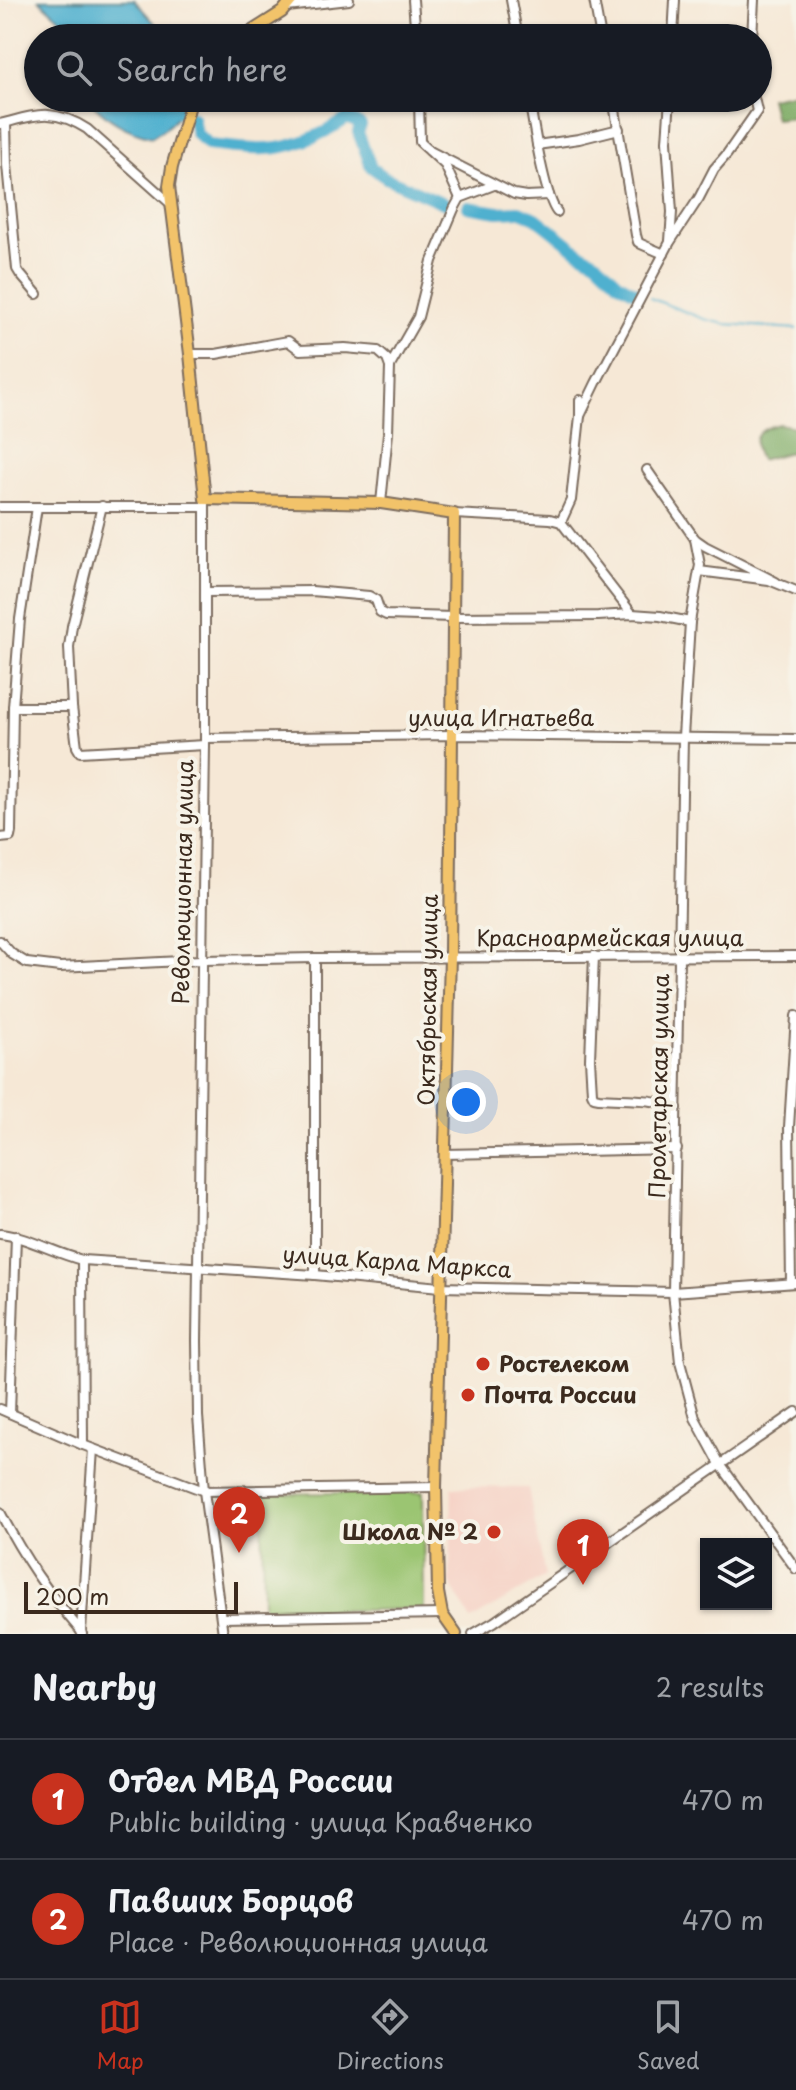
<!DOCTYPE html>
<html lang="en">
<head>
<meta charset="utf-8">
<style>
  :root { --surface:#171b24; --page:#242831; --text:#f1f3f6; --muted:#9ea1a6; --line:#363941; --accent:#c8321e }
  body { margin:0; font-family:"Playpen Sans",sans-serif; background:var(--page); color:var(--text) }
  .controls { position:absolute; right:24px; bottom:24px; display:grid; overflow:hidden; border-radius:0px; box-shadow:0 2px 6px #0004 }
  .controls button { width:72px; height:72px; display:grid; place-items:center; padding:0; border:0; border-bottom:2px solid var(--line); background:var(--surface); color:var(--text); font:40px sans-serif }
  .scale { position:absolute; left:24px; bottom:20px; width:214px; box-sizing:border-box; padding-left:8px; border:4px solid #3b2a1e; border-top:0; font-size:22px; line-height:28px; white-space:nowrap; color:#3b2a1e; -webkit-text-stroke:6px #f7f3e8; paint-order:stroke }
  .you { position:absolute; left:466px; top:1102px; width:28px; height:28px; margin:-20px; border:6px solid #fff; border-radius:50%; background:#1a73e8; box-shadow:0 0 0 12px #1a73e833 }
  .badge { display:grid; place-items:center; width:52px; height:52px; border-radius:50%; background:var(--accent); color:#fff; font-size:26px; font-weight:700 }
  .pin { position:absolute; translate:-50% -66px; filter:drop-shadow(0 2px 4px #0008) }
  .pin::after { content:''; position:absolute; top:42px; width:28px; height:24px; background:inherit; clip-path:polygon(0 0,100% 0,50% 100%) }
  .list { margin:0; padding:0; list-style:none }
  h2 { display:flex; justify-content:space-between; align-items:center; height:104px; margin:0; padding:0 32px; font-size:34px }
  h2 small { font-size:26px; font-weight:400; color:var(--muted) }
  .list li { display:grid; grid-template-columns:52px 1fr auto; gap:24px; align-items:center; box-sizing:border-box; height:120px; padding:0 32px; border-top:2px solid var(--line) }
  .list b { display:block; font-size:30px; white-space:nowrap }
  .list p { margin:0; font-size:26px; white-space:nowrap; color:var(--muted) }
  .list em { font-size:26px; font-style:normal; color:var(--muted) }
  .icon { flex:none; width:44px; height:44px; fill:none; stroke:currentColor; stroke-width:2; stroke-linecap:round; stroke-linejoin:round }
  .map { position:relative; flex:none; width:796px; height:1634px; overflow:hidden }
  .search { position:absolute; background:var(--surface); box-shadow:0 2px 6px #0004; left:24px; right:24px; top:24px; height:88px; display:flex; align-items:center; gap:20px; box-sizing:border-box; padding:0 28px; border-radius:44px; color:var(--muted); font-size:30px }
  .sheet { height:344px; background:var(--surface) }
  nav { display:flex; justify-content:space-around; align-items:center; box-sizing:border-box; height:112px; border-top:2px solid var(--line); background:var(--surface); font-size:22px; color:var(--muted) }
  nav a { display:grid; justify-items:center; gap:4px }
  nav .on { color:var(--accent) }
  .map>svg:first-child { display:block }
</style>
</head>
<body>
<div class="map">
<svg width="796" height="1634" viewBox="0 0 796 1634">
  <rect width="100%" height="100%" fill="#f7f3e8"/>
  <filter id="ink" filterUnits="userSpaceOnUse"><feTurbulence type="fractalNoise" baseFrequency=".0125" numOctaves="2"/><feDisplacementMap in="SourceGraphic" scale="16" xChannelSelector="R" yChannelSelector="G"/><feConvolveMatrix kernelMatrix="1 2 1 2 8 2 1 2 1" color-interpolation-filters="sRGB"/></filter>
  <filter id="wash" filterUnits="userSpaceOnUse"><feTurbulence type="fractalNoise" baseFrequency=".006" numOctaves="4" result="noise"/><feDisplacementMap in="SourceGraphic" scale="32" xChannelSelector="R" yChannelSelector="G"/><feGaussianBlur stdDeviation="1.8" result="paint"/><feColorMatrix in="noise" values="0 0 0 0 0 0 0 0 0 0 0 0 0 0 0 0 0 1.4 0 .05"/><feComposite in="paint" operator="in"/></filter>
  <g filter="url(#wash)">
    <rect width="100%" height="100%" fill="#f6e8d6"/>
    <polygon fill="#f6d1c5" points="452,1487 528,1488 545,1576 471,1620 450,1582"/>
    <polygon fill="#9bc572" stroke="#6b7848" stroke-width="2" points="423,1492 424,1609 263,1612 262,1494"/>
    <g fill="#7caa64" stroke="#5c6a41" stroke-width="2">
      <polygon points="796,93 796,117 775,119 770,98"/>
      <path d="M 779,424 L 796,427 L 796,452 L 786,453 L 760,460 C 749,439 757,429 779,424 Z"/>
    </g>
    <g fill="#50b0cf" stroke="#466d76" stroke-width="2">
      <polygon points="39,0 134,0 168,38 69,38 63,21"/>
      <path d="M 87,98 L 183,98 C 179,120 171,125 152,137 C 123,130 107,119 87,98 Z"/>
    </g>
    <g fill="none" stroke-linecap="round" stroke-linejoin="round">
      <polyline stroke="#50b0cf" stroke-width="2" points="650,298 704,319 725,324 796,329"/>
      <g stroke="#50b0cf" stroke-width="12">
        <path d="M 152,98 C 167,103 178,113 193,118 L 196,133 L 209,145 C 227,147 247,150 266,149 C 295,148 324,134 348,118 L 361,125 L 358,132 L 371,167 L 386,178 L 446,204"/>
        <polyline points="468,207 498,212 519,211 536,218 579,252 596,261 619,283 637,293"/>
      </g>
    </g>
  </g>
  <g filter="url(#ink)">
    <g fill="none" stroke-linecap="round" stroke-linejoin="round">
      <defs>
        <g id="minor">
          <polyline points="413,0 416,38"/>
          <polyline points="511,0 518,38"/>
          <polyline points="594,0 601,38"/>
          <polyline points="287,7 349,0"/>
          <polyline points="673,38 675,0"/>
          <polyline points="752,38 754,0"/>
          <polyline points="419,98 420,142 445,165 460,198"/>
          <path d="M 529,98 C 533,122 544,196 557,212"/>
          <polyline points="613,98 636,235 638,242 641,244 664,254"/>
          <polyline points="670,98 667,141 672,212 670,241"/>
          <polyline points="6,123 7,165 17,269 20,274 37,294"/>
          <path d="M 0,124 C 36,115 53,107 87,129 L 170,203"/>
          <polyline points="537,145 579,139 619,129"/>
          <polyline points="430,151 514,194 526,196 549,195"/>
          <polyline points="190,354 216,354 288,341 300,350 345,348 378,351 387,359 390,367 388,433 381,503"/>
          <polyline points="390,366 418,317 432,261 454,209 460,198 494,185"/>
          <polyline points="580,416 596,383 670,242 699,198 714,169 727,154 757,111 754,98"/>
          <polyline points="647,470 695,539 705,546 776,582"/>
          <polyline points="205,499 205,745 197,1341 198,1416 204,1491 223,1634"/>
          <polyline points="102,506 72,626 69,647 72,707 77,747 80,752 205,745"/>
          <polyline points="0,507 205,507"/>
          <polyline points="454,514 550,519 561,522 632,614"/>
          <polyline points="561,522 571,500 580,416 580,400"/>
          <polyline points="695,539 700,565 690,622 683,737 673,1292 680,1362 695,1418 720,1464 796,1569"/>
          <polyline points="699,571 769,580 796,591"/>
          <polyline points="206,592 312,591 369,596 376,600 380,612 386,615 453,617 598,616 632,614 660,616 690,622"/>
          <polyline points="13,707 72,707"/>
          <polyline points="205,738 453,735 796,739"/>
          <polyline points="0,838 10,837 11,832 13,707 20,619 37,507"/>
          <polyline points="0,941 12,954 27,963 60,967 201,960 315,958 796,956"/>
          <path d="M 594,956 L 590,1059 L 592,1093 L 594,1097 L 599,1098 C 626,1100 652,1097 677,1108"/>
          <polyline points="315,958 315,1275"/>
          <polyline points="444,1154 677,1149"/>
          <path d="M 0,1234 C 28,1237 54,1253 82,1260 L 315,1275 L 440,1287 L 673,1292 L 796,1283"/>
          <polyline points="82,1260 83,1445"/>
          <polyline points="791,1283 789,1127 796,1016"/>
          <polyline points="0,1409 83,1445 204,1491 436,1487"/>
          <polyline points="10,1413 16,1236"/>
          <path d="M 0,1512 C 24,1558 47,1592 81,1631"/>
          <polyline points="222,1618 442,1614"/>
          <polyline points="82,1634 81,1631 93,1449"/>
          <polyline points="473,1634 494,1622 796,1412"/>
        </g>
        <g id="major">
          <polyline points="241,38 282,12 292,0"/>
          <polyline points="192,98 172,167 169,186 190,354 205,499 381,503 454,514 450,956 436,1487 438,1592 442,1614 456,1634"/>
        </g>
      </defs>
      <use href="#minor" stroke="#7c6c5e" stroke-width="12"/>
      <use href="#major" stroke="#7c6c5e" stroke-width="14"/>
      <use href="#minor" stroke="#fff" stroke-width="8"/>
      <use href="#major" stroke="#f2c36a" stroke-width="10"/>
    </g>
  </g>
  <g fill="#c8321e" stroke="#f7f3e8" stroke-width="3">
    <circle cx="483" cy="1364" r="8"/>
    <circle cx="468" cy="1395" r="8"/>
    <circle cx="494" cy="1532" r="8"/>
  </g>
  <g text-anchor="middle" stroke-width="8" stroke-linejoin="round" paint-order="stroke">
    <g font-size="22" fill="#3b2a1e" stroke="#f7f3e8">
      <text x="501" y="726">улица Игнатьева</text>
      <text transform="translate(183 882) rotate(-89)" y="8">Революционная улица</text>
      <text x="610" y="946">Красноармейская улица</text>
      <text transform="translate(428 1000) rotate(-89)" y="8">Октябрьская улица</text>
      <text transform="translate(659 1086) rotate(-89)" y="8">Пролетарская улица</text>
      <text transform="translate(397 1262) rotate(4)" y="8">улица Карла Маркса</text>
    </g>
    <g font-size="22" font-weight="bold" fill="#3b2a1e" stroke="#f7f3e8" text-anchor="start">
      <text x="499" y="1372">Ростелеком</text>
      <text x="484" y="1403">Почта России</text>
      <text x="478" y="1540" text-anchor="end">Школа № 2</text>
    </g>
  </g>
</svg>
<div class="controls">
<button><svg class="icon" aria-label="layers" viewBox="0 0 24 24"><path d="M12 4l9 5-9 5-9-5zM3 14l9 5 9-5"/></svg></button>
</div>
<div class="scale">200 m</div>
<div class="you"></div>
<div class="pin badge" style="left:583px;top:1585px">1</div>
<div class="pin badge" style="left:239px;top:1553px">2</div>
<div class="search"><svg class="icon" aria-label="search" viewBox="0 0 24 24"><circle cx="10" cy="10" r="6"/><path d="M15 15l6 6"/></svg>Search here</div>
</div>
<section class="sheet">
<h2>Nearby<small>2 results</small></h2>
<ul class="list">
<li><span class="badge">1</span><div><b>Отдел МВД России</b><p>Public building · улица Кравченко</p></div><em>470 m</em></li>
<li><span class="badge">2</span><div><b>Павших Борцов</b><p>Place · Революционная улица</p></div><em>470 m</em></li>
</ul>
</section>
<nav>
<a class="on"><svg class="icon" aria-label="map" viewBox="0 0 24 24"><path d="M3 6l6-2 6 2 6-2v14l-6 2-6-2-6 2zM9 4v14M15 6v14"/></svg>Map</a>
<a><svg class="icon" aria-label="directions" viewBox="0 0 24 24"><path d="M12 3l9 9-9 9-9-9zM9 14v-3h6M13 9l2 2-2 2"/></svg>Directions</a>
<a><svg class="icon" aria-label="saved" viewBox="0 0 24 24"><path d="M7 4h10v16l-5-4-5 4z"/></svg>Saved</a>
</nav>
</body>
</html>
